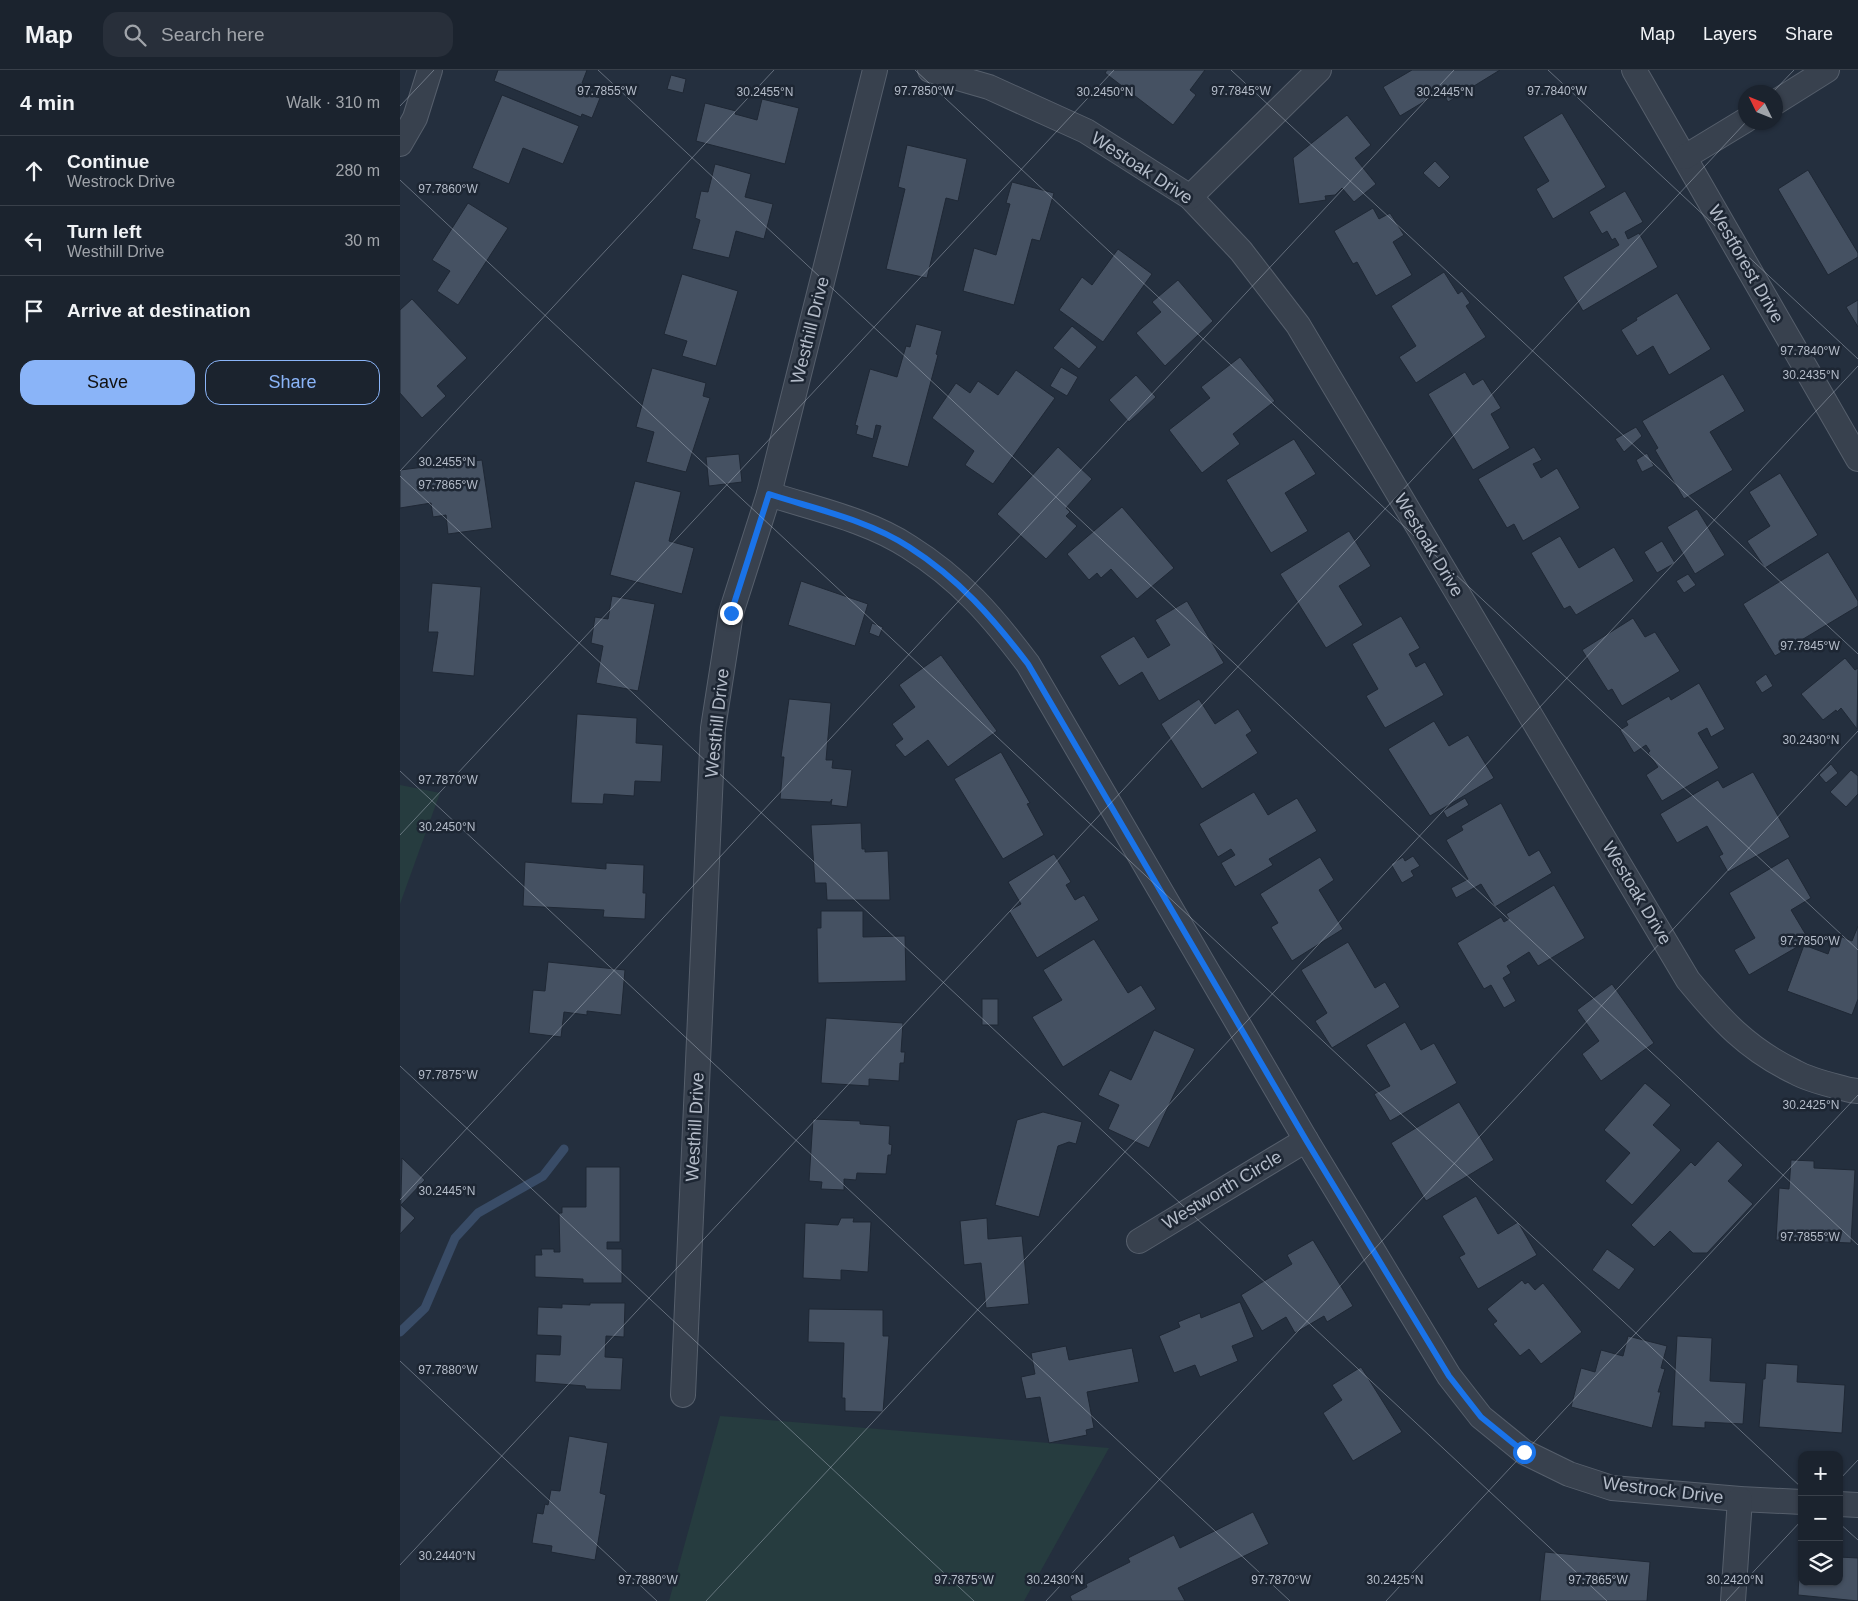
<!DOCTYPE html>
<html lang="en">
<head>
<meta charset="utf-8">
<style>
  :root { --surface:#1b232e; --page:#282f3a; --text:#f1f3f6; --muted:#a0a4aa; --line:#39404a; --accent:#8ab4f8 }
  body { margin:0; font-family:Arial,sans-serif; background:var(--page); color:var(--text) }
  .controls { position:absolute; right:15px; bottom:15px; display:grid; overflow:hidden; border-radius:10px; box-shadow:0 1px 4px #0004 }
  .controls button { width:45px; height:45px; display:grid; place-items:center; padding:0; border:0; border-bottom:1px solid var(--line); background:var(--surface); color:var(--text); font:25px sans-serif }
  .compass { position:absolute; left:1338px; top:15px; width:45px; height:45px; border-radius:50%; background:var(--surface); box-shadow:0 1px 4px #0004; rotate:313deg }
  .stop { position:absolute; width:15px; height:15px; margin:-11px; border:4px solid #1a73e8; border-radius:50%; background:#fff }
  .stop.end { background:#1a73e8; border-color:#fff; box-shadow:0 1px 5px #0008 }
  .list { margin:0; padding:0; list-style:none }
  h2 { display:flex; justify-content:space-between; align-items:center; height:65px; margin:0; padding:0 20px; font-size:21px }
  h2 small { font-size:16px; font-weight:400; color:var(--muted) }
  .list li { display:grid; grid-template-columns:32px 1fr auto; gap:15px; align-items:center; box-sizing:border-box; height:70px; padding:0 20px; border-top:1px solid var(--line) }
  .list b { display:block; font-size:19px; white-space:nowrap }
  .list p { margin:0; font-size:16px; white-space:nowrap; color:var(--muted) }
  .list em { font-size:16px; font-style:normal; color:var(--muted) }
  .actions { display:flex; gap:10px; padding:15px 20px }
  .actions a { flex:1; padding:11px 0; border:1px solid var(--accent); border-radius:15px; text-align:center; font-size:18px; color:var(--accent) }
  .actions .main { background:var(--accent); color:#111 }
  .icon { flex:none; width:28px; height:28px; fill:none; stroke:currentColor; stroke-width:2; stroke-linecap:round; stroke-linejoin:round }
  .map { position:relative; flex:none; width:1458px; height:1531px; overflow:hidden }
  header { display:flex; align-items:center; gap:30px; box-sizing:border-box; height:70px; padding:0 25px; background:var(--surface); border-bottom:1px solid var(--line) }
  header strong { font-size:24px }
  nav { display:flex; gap:28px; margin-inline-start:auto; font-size:18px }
  .search { width:350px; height:45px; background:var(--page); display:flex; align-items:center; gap:12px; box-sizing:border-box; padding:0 18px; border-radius:15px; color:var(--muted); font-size:19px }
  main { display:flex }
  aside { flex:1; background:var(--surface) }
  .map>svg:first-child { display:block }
</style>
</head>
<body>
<header>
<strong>Map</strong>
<div class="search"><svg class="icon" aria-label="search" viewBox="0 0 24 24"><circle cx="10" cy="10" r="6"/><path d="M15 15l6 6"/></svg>Search here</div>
<nav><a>Map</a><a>Layers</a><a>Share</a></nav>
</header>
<main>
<aside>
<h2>4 min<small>Walk · 310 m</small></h2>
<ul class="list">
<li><svg class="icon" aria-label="ahead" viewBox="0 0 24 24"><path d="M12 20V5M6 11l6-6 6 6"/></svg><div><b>Continue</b><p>Westrock Drive</p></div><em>280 m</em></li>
<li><svg class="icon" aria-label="left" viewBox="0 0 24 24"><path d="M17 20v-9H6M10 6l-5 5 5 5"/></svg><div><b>Turn left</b><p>Westhill Drive</p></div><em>30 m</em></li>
<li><svg class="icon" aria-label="arrive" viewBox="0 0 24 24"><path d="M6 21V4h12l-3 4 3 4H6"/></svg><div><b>Arrive at destination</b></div></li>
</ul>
<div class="actions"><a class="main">Save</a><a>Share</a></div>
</aside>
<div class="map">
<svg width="1458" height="1531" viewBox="0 0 1458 1531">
  <rect width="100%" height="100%" fill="#242f3e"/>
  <g fill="#263c3f">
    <polygon points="0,715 40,723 0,834"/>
    <polygon points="320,1346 709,1378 624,1531 269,1531"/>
  </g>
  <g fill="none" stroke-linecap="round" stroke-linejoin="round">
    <polyline stroke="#394c67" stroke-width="9" points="0,1262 25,1238 55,1168 78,1143 143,1106 164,1079"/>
  </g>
  <g fill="#455162" stroke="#1f2835">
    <polygon points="98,0 187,0 182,13 193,18 190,25 200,28 192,48 182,44 181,47 94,11"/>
    <polygon points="707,0 805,0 790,20 796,25 773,55 705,3"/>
    <polygon points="1012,0 1100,0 1048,32 1042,21 1000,46 983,17"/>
    <polygon points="271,5 286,9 283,23 267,19"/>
    <polygon points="102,25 179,56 163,94 123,78 109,114 72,98"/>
    <polygon points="362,29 399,38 385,94 296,71 305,33 336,41 335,44 357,50"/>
    <polygon points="1162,43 1206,117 1153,149 1136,119 1149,111 1123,67"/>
    <polygon points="947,45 971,75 955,88 976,114 954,132 942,118 935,125 925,126 926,130 899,134 893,88"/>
    <polygon points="507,75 567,89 558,131 546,128 527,208 486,199 505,119 498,117"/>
    <polygon points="1035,91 1050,107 1039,118 1023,103"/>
    <polygon points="315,94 351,104 345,127 373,134 364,169 336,161 329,188 292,179 300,150 295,148 301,121 308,122"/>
    <polygon points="1408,100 1458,183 1458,187 1428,205 1378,119"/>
    <polygon points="612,112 654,123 640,171 632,169 614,235 563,221 574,178 596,185 610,134 606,133"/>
    <polygon points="1225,121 1243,152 1225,162 1228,169 1239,163 1258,197 1183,241 1163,207 1219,175 1215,168 1212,170 1207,161 1202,164 1189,142"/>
    <polygon points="68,133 108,158 58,235 37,221 50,201 32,190"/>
    <polygon points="973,138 979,149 990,143 1004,165 993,172 1012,205 976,226 957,192 953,194 934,161"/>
    <polygon points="718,179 752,204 703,272 659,240 682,207 692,215"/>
    <polygon points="1044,202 1058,224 1062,221 1070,233 1066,236 1086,267 1016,313 999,287 1016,276 991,236"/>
    <polygon points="282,204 338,221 316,296 282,286 287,271 264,264"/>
    <polygon points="778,210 813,251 765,296 736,263 761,242 752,232"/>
    <polygon points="1277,223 1311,279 1269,305 1253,276 1237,286 1221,260 1237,250 1236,248"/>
    <polygon points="12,229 67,288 37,316 46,326 22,348 0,323 0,240"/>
    <polygon points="1458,230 1458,257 1446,237"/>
    <polygon points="516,254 542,261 536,284 538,285 508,397 472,387 481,356 476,355 473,369 456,364 458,356 455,355 470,299 497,307 506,276 510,277"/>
    <polygon points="672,256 697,277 679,299 653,278"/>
    <polygon points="840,287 875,331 833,364 840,374 802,403 769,360 810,328 801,317"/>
    <polygon points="661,297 678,307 667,326 650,316"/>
    <polygon points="252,298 306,313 303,326 310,328 286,402 246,392 254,362 236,357"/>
    <polygon points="616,300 655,328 593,414 565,395 574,381 532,348 556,313 570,323 578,311 598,325"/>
    <polygon points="1065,302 1073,315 1083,309 1101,338 1091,344 1110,378 1073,400 1028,324"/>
    <polygon points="1323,304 1345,341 1310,362 1333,400 1284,429 1255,380 1258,378 1242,351"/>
    <polygon points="736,305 756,327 729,352 709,330"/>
    <polygon points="1236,357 1242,366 1224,382 1215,369"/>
    <polygon points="894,369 916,404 885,423 908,461 871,483 826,410"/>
    <polygon points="658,377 692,409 666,438 670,442 666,446 677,456 646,489 597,444"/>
    <polygon points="1134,377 1142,390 1133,394 1141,408 1157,398 1180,438 1123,471 1114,454 1107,458 1078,409"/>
    <polygon points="1247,383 1254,396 1242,402 1236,390"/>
    <polygon points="339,384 342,412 309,416 306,387"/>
    <polygon points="82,390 92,458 48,464 46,445 33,447 31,433 0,438 0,400"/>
    <polygon points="1380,403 1418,465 1365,498 1347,471 1370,456 1349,422"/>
    <polygon points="235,411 281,422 269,471 294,478 282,524 210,505"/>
    <polygon points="722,437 774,498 737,529 711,499 701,508 697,503 689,510 667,484"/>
    <polygon points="1297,439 1325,485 1295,504 1267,457"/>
    <polygon points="949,461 971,496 939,516 963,555 926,578 880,504"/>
    <polygon points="1160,466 1179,498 1214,477 1234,511 1176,545 1170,536 1164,539 1131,483"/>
    <polygon points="1262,471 1275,493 1257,503 1244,482"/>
    <polygon points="1428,482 1458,531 1458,536 1375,586 1343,534"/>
    <polygon points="1288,504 1296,515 1284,523 1276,511"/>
    <polygon points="401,511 468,534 455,576 388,555"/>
    <polygon points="32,513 81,517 74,606 32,602 38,562 28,562"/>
    <polygon points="212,526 255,534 238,621 196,613 203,576 191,573 195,547 208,549"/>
    <polygon points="787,531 824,593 759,631 742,602 719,616 700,586 734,566 748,588 770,575 755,550"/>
    <polygon points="1001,546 1020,578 1009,584 1016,597 1025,592 1044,625 985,658 966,626 978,619 952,574"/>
    <polygon points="1233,548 1245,567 1255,562 1280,601 1222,636 1212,619 1208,621 1182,580"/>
    <polygon points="472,553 483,557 479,567 469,563"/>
    <polygon points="541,585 597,661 548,697 528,670 505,687 495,675 503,669 492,654 515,637 499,615"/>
    <polygon points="1445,588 1455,600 1458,598 1457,659 1441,638 1437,642 1436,640 1423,650 1401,624"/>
    <polygon points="1366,604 1373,616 1362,623 1355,612"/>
    <polygon points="1299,613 1325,659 1311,667 1307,658 1298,663 1319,698 1262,731 1246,705 1258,697 1248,683 1250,681 1246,675 1234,683 1220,660 1228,655 1226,651 1269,626 1271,630"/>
    <polygon points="389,629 431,633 426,690 433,690 432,698 452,700 447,737 431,735 432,729 430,732 380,729 384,687 381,687"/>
    <polygon points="799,629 815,654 838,639 852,661 846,665 858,683 802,719 761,654"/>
    <polygon points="177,644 237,648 236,673 263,675 261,712 235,711 234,726 204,724 203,734 171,733"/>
    <polygon points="1034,651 1049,676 1068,665 1094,708 1030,746 988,679"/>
    <polygon points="601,682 630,733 627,734 644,765 603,789 554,709"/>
    <polygon points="1431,694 1438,703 1426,713 1419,705"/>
    <polygon points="1451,700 1458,706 1458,724 1446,737 1430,722"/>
    <polygon points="1353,702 1390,767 1328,802 1319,786 1323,784 1307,756 1277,773 1260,744 1318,710 1323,718"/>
    <polygon points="854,722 868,745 897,728 917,761 869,789 873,795 835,817 821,793 835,785 831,779 818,787 799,754"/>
    <polygon points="1065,728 1069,735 1047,748 1043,741"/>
    <polygon points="1101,733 1129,786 1139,780 1152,803 1095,837 1081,814 1056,828 1051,818 1068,809 1046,770 1063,760 1061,756"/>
    <polygon points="461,753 462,779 465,779 465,782 488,781 490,830 427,830 426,813 415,813 411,755"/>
    <polygon points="654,784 671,812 666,815 675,830 684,825 699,850 637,888 609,841 621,834 608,812"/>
    <polygon points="1013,786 1020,796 1011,801 1014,806 1002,813 991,794 1003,787 1005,791"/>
    <polygon points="920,787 934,810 919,820 943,859 892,891 871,857 878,853 860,824"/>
    <polygon points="1388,788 1411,828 1391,840 1409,870 1349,905 1334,880 1355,868 1329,823"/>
    <polygon points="125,792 206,799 206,793 244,795 243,823 246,823 245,849 203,847 204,840 123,836"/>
    <polygon points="1154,815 1185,868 1138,896 1129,882 1107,896 1111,903 1103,908 1116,931 1104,938 1091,915 1084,919 1057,873 1101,847 1104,852 1109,849 1106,844"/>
    <polygon points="421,841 463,841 463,867 505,866 506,911 418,913 417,858 421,858"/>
    <polygon points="1458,856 1458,929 1452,945 1387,921 1404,875 1428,884 1435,864 1452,871"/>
    <polygon points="694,869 728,923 741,915 756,939 663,997 632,947 662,930 643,900"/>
    <polygon points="948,872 975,918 985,912 1000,937 932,978 915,951 927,943 901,900"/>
    <polygon points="148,892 225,900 221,945 187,941 187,945 164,942 161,967 129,963 133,920 145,921"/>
    <polygon points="1212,914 1254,973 1201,1011 1182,984 1199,971 1177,940"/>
    <rect x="582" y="929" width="16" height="26"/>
    <polygon points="426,948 503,953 501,982 505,982 504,993 500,993 499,1011 469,1009 469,1016 421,1013"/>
    <polygon points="1005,952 1021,980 1034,973 1057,1013 990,1051 974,1024 990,1016 966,975"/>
    <polygon points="754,960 795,979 749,1078 708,1059 719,1035 698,1025 710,1000 731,1010"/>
    <polygon points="1245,1013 1271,1035 1253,1055 1281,1080 1232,1135 1205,1111 1230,1083 1204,1060"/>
    <polygon points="1059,1032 1094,1090 1026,1131 991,1073"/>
    <polygon points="643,1042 682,1052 676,1074 669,1072 658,1076 639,1147 595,1135 617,1050"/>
    <polygon points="413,1049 460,1051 460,1054 490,1056 489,1074 492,1075 491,1085 488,1085 486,1104 457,1103 456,1110 444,1109 444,1120 421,1119 422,1112 409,1111"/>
    <polygon points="1318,1071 1343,1095 1328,1111 1353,1134 1307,1183 1293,1183 1270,1161 1254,1177 1231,1155 1291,1092 1295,1096"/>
    <polygon points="2,1088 25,1110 1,1135 15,1148 0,1164"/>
    <polygon points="1391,1090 1414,1091 1414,1098 1455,1100 1451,1173 1376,1170 1379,1118 1389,1119"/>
    <polygon points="186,1097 220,1097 220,1172 207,1172 207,1179 222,1179 222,1213 183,1213 183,1209 135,1207 135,1185 142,1185 141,1179 154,1179 154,1182 160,1182 159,1143 162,1143 162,1137 186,1137"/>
    <polygon points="1076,1126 1098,1164 1118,1152 1137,1185 1078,1219 1059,1187 1065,1184 1042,1146"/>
    <polygon points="441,1148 454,1148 453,1152 471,1152 468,1202 441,1200 441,1210 403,1208 405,1153 438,1155"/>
    <polygon points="587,1148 588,1169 622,1166 629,1234 586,1238 581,1193 564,1195 560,1151"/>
    <polygon points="913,1170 953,1236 927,1252 924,1246 895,1263 886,1247 862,1261 841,1225 892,1194 887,1185"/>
    <polygon points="1207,1179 1235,1199 1219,1220 1192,1200"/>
    <polygon points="1122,1210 1125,1214 1128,1212 1135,1220 1143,1213 1182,1262 1141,1294 1129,1279 1120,1286 1093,1254 1097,1251 1087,1239"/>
    <polygon points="840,1232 854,1267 832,1276 838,1291 800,1307 795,1295 774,1303 759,1266 780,1257 778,1252 800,1243 801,1248"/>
    <polygon points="190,1233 225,1233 224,1267 206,1266 205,1287 223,1288 221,1320 186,1319 185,1316 135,1312 136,1284 160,1285 161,1266 137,1265 138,1237 162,1238 162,1234 190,1235"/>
    <polygon points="409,1239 483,1240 483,1266 489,1266 483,1342 445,1341 445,1328 442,1328 444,1273 408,1272"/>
    <polygon points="1228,1266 1267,1276 1261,1298 1265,1299 1258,1322 1261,1322 1252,1358 1171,1337 1181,1298 1195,1302 1201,1280 1223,1286"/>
    <polygon points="1277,1266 1312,1268 1310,1311 1346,1313 1343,1354 1305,1352 1305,1358 1272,1356"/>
    <polygon points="666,1276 669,1290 732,1278 739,1312 687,1322 694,1358 686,1360 687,1365 649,1373 640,1327 626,1329 621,1307 635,1304 631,1283"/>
    <polygon points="1366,1293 1398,1295 1397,1312 1445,1315 1442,1363 1359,1357 1363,1309 1365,1309"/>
    <polygon points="961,1297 1002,1362 953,1391 923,1343 942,1330 932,1315"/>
    <polygon points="169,1366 208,1373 200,1423 206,1425 195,1490 151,1482 152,1476 132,1473 137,1443 143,1444 145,1434 148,1435 151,1420 160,1421"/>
    <polygon points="853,1442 869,1474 778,1518 785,1531 672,1531 670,1526 687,1517 686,1514 730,1492 728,1488 774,1465 780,1478"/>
    <polygon points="1145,1482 1250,1492 1247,1531 1140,1531"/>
    <polygon points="1400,1484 1402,1484 1402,1512 1439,1512 1439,1487 1458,1488 1458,1531 1398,1525"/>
  </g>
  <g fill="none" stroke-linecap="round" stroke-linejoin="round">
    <defs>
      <g id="street">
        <path d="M 530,0 L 589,17 L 686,61 L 790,127 L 841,181 L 898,255 L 1288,910 C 1321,950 1347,979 1395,1002 C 1411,1011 1432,1015 1450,1020 L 1458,1021"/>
        <polyline points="1234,0 1458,389"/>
        <polyline points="1376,32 1427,0"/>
        <polyline points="0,74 15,48 30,0"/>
        <polyline points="1285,87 1346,50"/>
        <polyline points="790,127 919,0"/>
        <path d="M 369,424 C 415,439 468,450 509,477 C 560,509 592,546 628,594 L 906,1070 L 1049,1306 L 1081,1347 L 1124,1382 L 1169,1404 L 1212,1418 L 1340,1429 L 1402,1432"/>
        <polyline points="739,1171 906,1070"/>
        <polyline points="283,1325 313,658 331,543 369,424 475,0"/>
        <polyline points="1439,1434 1458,1435"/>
        <polyline points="1333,1531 1340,1429"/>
      </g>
    </defs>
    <use href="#street" stroke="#565f6c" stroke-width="26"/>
    <use href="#street" stroke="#38414e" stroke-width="24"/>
  </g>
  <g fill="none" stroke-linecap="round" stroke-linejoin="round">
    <path stroke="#1a73e8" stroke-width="6" d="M 331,543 L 369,424 C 415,439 468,450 509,477 C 559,509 592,547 628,594 L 906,1070 L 1049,1306 L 1081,1347 L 1124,1382"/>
  </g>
  <path fill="none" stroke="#b4bcc9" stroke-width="1" stroke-opacity="0.45" d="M 198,0 L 1458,1175M 515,0 L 1458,880M 831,0 L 1458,584M 1148,0 L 1458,289M 1373,22 L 1394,0M 0,36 L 34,0M 0,110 L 1402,1418M 0,401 L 374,0M 0,406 L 1207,1531M 0,701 L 890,1531M 0,765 L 714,0M 0,996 L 574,1531M 0,1130 L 1054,0M 0,1291 L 257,1531M 1439,1410 L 1458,1390M 1439,1453 L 1458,1470M 0,1495 L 1346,52M 306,1531 L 1458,296M 646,1531 L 1458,661M 986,1531 L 1458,1025M 1326,1531 L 1402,1450"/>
  <g text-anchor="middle" stroke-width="5" stroke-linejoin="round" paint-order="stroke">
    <g font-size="18" fill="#b4bcc9" stroke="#1d2633">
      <text transform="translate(742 98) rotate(33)" y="6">Westoak Drive</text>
      <text transform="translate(1346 194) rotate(60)" y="6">Westforest Drive</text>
      <text transform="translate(410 260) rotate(-76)" y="6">Westhill Drive</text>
      <text transform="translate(1029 475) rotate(59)" y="6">Westoak Drive</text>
      <text transform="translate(317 653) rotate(-84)" y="6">Westhill Drive</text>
      <text transform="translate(1237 823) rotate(59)" y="6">Westoak Drive</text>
      <text transform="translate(295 1057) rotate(-87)" y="6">Westhill Drive</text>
      <text transform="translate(822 1120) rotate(-31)" y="6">Westworth Circle</text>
      <text transform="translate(1263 1420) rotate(7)" y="6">Westrock Drive</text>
    </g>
  </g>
  <g font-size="12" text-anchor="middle" fill="#b4bcc9" stroke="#1d2633" stroke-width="5" stroke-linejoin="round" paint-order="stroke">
    <text x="207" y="25">97.7855°W</text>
    <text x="524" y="25">97.7850°W</text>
    <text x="841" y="25">97.7845°W</text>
    <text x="1157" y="25">97.7840°W</text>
    <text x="365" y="26">30.2455°N</text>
    <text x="705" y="26">30.2450°N</text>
    <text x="1045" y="26">30.2445°N</text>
    <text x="48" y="123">97.7860°W</text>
    <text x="1410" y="285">97.7840°W</text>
    <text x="1411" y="309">30.2435°N</text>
    <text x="47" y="396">30.2455°N</text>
    <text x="48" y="419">97.7865°W</text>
    <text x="1410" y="580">97.7845°W</text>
    <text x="1411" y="674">30.2430°N</text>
    <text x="48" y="714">97.7870°W</text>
    <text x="47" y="761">30.2450°N</text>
    <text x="1410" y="875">97.7850°W</text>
    <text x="48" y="1009">97.7875°W</text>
    <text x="1411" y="1039">30.2425°N</text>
    <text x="47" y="1125">30.2445°N</text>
    <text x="1410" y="1171">97.7855°W</text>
    <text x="48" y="1304">97.7880°W</text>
    <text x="47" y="1490">30.2440°N</text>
    <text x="655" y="1514">30.2430°N</text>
    <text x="995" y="1514">30.2425°N</text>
    <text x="1335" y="1514">30.2420°N</text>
    <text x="248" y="1514">97.7880°W</text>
    <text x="564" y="1514">97.7875°W</text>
    <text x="881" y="1514">97.7870°W</text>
    <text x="1198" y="1514">97.7865°W</text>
  </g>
</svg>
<div class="controls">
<button>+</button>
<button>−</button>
<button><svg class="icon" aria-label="layers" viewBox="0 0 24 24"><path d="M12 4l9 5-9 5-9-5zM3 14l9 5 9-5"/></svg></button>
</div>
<svg class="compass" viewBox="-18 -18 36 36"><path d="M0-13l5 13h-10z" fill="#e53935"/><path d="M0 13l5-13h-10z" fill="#a0a4aa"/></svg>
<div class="stop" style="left:1124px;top:1382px"></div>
<div class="stop end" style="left:331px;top:543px"></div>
</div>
</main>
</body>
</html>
